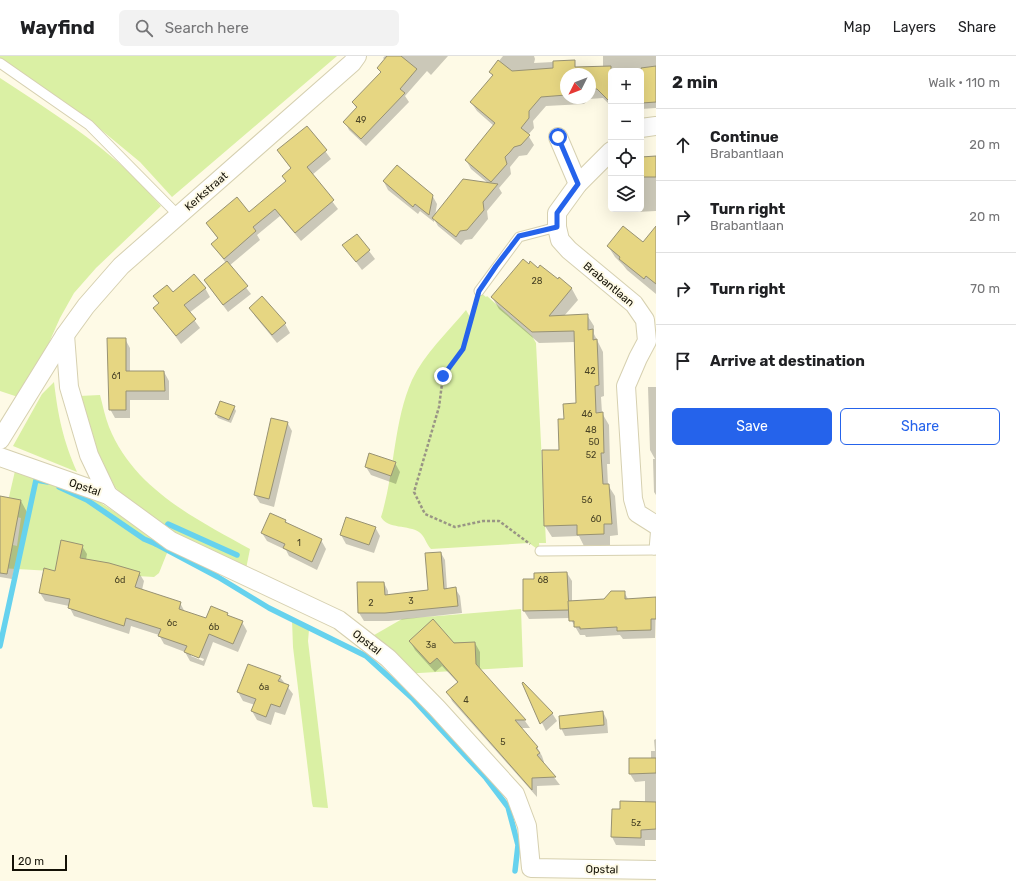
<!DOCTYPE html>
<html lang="en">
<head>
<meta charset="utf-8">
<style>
  :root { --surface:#fff; --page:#f2f2f2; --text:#202124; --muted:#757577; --line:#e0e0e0; --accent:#2563eb }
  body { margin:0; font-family:Rubik,sans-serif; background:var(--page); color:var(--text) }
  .controls { position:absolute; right:12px; top:12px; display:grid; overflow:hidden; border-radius:6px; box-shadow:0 4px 16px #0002 }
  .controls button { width:36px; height:36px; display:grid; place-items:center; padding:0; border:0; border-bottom:1px solid var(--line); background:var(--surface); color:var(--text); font:20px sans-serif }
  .compass { position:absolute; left:560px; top:12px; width:36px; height:36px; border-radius:50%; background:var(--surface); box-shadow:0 4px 16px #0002; rotate:228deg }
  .scale { position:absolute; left:12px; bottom:10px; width:55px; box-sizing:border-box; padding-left:4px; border:2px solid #141106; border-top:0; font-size:11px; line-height:14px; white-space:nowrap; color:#141106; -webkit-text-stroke:3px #fefae6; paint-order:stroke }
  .stop { position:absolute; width:12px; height:12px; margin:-9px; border:3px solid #2563eb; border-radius:50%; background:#fff }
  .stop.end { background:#2563eb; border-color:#fff; box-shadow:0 1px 4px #0008 }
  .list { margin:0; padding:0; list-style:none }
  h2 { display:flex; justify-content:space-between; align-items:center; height:52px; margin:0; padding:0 16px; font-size:17px }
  h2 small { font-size:13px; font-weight:400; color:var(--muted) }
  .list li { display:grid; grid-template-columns:26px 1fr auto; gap:12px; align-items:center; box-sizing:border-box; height:72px; padding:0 16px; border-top:1px solid var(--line) }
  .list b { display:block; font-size:15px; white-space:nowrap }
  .list p { margin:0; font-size:13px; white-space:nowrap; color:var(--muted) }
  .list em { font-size:13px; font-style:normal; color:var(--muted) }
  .actions { display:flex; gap:8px; padding:12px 16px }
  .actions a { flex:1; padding:9px 0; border:1px solid var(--accent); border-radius:6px; text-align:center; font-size:14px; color:var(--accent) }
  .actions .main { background:var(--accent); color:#fff }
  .icon { flex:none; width:22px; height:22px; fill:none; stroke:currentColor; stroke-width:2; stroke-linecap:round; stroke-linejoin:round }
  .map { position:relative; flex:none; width:656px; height:825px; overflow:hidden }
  header { display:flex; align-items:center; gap:24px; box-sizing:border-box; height:56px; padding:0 20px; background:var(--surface); border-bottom:1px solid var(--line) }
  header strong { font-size:19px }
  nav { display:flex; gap:22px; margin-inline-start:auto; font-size:14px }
  .search { width:280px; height:36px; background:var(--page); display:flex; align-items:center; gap:10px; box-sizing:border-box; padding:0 14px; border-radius:6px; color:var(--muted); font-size:15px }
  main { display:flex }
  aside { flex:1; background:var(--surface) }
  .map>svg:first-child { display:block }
</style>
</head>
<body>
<header>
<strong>Wayfind</strong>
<div class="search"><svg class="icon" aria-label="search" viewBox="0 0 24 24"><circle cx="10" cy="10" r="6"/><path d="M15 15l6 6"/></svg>Search here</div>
<nav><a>Map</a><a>Layers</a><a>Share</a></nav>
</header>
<main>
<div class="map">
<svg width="656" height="825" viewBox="0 0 656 825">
  <rect width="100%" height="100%" fill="#fefae6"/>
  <g fill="#daf0a4">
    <polygon points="0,0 337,0 172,141 140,106 88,63 0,2"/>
    <path d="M 0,22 C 47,53 94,82 134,121 C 144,130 152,141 161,150 L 96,212 L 74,237 L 60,262 L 35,318 L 21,342 L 0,335 Z"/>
    <path d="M 479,235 L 486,241 L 487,240 L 532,280 L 536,287 L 546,487 L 539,487 L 540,495 L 529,487 L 431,493 C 426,488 425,480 419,476 C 409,469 387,473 381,461 C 395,417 393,367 412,324 C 424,298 448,276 466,254 L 470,261 L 472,258 Z"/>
    <path d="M 54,326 C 58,360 63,384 77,416 L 13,390 L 42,338 Z"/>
    <path d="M 100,339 C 103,350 105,361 109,371 C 134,433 196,463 250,493 L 245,518 L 150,463 L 124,441 L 102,417 L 79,340 Z"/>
    <polygon points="15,415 89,439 169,492 159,517 154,521 0,512 0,486 17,490 21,462 5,458"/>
    <polygon points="521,553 523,611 402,618 362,586 402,563"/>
    <polygon points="292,564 309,574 308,585 328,752 313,751 312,747 293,591"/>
  </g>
  <g fill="#0003" fill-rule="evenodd">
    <polygon points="385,0 448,0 431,19 427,15 405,40 409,46 366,90 349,74 345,66 357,53 353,47 381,17 378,12 385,4 383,2"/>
    <path d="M 503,0 L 534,0 L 535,3 L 534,7 L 553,6 L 571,16 L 603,12 L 603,0 L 656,0 L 656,52 L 641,53 L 641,15 L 611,15 L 611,47 L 608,47 L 603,42 L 589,43 L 584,48 L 546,50 L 533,65 L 534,72 L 528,79 L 534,89 L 527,99 L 519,100 L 510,111 L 511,118 L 499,132 L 502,137 L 487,155 L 488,163 L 472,183 L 465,184 L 461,189 L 438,170 L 434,163 L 434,166 L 420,155 L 418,158 L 388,134 L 384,126 L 432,139 L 437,148 L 435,160 L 489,128 L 471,113 L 466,104 L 494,70 L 477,55 L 471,46 L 493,20 L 490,16 ZM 566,18 L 590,18 L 590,42 L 566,42 Z"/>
    <polygon points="307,71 331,103 312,119 338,153 301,185 280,160 257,179 260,184 229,210 251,238 228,256 205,225 226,207 212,188 218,183 207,167 249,157 286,126 283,120 291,113 278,95"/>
    <polygon points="656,100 656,155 636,156 634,153 641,153 641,102"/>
    <polygon points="656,172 656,238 627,214 623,209 615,201 608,190 643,187"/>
    <polygon points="357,179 375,203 362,214 344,190"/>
    <polygon points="538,213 572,233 578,244 564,260 587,259 594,270 594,278 603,296 604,340 601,341 602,357 609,369 610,408 607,408 608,429 615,440 618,479 610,480 610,489 584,490 579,480 552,481 545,470 543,395 560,395 565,364 577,348 575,286 539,287 499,253 492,241"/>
    <polygon points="205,232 210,241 189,257 200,272 181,288 155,252 159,248 155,240"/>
    <polygon points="250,252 285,268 290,277 277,287 255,260"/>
    <polygon points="125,283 130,292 130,316 164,316 169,325 169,344 130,344 130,362 115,362 110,353"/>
    <polygon points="648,331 656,331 656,439 654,436 653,403 655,403 650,394"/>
    <polygon points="234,351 236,355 231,367 218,362 216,358"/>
    <polygon points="287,366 292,375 274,451 260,447 255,439"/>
    <polygon points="395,407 400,416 396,428 371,419 366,411"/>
    <polygon points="0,441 21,445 28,458 18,511 15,510 12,523 0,521"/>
    <polygon points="285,464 288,469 321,484 326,493 317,514 289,500 286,494 267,485 262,477"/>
    <polygon points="375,471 380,480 374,497 346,488 341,479"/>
    <path d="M 82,490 L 87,498 L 86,504 L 139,517 L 144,525 L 142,534 L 180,547 L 185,556 L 206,563 L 227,557 L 229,561 L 242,566 L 247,575 L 238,596 L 213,586 L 204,610 L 190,605 L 185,596 L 164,588 L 159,579 L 131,570 L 129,578 L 74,560 L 69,550 L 45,545 L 40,537 L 56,516 ZM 191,598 L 204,603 L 203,605 L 191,600 Z"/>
    <polygon points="441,497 445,504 447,533 455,532 460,540 462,557 389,565 364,565 359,557 384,527 388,535 388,539 429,535"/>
    <polygon points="567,517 572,525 572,546 604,544 624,536 628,543 656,542 655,582 623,583 620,579 586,581 585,579 580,579 570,562 529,563 524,555 535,524"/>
    <polygon points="410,585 475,587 480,596 480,615 525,665 530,672 521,672 537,691 542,700 544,706 543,707 560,729 537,730 537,741 452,645 448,636 458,627 442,610 435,616 415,594"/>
    <polygon points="280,621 293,638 285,659 275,656 271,669 257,664 252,655 255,649 243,645 238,636"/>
    <polygon points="523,628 552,657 557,665 546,675"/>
    <polygon points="603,656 607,664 608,677 565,680 561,672"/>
    <polygon points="656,683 656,784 645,784 645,790 616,789 612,781 613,754 621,754 645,747 645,725 635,726 630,718 651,703 651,695 655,695 654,684"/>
  </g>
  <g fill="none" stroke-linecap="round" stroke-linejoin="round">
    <g stroke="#66d2ee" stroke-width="5.5">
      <polyline points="59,431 87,444 144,483 156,488 157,486"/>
      <polyline points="163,477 168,468 237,499"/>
      <polyline points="156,488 218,521 269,552 366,600 412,642 486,722 508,751 518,789 515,815"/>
      <polyline points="0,590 36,424 48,426"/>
    </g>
  </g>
  <g fill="#e6d682" stroke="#989273">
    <polygon points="387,0 401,0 417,13 400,33 405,37 361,83 343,66 357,51 352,46 381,16 377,12"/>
    <polygon points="498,4 512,15 553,12 553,5 575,4 575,11 611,10 611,47 597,33 590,33 590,18 566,18 566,39 541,41 529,55 529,62 521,72 530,79 521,89 514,91 510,96 505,101 507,108 491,126 465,104 495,67 470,46 493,19 489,16"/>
    <polygon points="656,10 656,46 642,47 641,12"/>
    <polygon points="307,70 327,94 307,111 334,144 295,177 275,153 253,171 256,175 224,203 211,188 218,182 206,167 237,141 249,156 286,125 282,120 291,112 277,94"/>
    <polygon points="656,100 656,121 641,121 641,101"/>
    <polygon points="397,109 433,139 429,159 415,148 413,151 383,125"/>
    <polygon points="463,123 498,128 483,146 484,154 467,174 460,175 456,181 432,162"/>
    <polygon points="623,170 643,186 656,170 656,228 646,220 644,223 619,203 620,201 607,190"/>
    <polygon points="357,178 370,194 356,206 342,189"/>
    <polygon points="523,203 529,208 530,205 538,212 540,209 558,223 559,221 572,232 549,260 588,258 588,274 593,273 593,284 597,283 599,329 595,330 596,357 603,356 604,397 601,397 603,428 609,428 612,468 604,468 604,478 577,479 577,469 544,470 542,394 559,394 558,363 564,363 563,348 576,347 574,275 532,276 491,241"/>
    <polygon points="227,205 248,230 223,249 204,224"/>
    <polygon points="194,218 206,232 184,249 196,263 176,280 153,252 159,247 153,240 167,229 173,236"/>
    <polygon points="262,240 286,267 272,279 249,252"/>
    <polygon points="107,282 126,282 126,315 164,315 165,335 126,335 126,354 109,354"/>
    <polygon points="220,345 235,350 229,364 215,358"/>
    <polygon points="271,362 288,366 269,443 254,439"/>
    <polygon points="369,397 396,406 391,420 365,411"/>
    <polygon points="0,440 21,444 7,518 0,517"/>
    <polygon points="270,457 286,464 285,466 322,483 312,506 283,492 285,488 261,477"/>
    <polygon points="346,461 376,471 369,489 340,479"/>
    <polygon points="61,484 83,489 80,502 109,507 140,516 135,531 181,546 179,553 206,562 211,550 228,557 227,559 243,565 233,588 209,578 199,602 184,596 187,590 158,580 161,573 126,562 124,570 68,552 70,543 39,537 44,512 55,515"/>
    <polygon points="441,496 444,533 456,531 458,550 385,557 358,557 357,526 384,526 385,539 428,534 425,497"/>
    <polygon points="567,516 569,554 523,555 523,523 534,523 534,517"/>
    <polygon points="611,535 625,535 625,543 656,541 656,563 651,563 651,574 617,575 617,571 580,573 580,571 574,571 574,565 569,565 568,545 604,543"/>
    <polygon points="433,563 454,587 475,586 476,608 526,664 515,664 538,691 536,692 540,697 537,699 556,721 532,722 532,734 446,636 458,626 437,602 430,608 409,585"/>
    <polygon points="248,608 281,620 278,625 289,629 280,651 271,648 266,661 251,655 256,643 237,636"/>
    <polygon points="523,626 553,657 540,668 522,627"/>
    <polygon points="603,655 604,669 560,673 559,660"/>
    <polygon points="629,702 656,702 656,717 629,718"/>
    <polygon points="620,745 656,746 656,773 641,774 641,782 611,781 612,753 620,753"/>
  </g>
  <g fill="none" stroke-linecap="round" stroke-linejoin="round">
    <defs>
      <g id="service">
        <polyline points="0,7 89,69 178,159"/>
        <polyline points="479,235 519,181 557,171"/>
        <polyline points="654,494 656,469"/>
        <polyline points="540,495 656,494"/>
      </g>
      <g id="minor">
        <polyline points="641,72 656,70"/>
        <polyline points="558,81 578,128"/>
        <polyline points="611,95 578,128 557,157 557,171 560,184 569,194 634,248 645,264 647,285 638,302 626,330 633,443 637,457 656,469"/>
        <polyline points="65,279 69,331 89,399 108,439"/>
        <polyline points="0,384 65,279 86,250 121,210 352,7 357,0"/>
        <polyline points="0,401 108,439 171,485 339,564 388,602 437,652 515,738 527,770 531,812 656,814"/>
      </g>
    </defs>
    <use href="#service" stroke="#d6d0b0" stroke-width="11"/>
    <use href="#minor" stroke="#d6d0b0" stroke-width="20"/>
    <polyline stroke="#999585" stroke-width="2.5" stroke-dasharray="3 2" stroke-linecap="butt" points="475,248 463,293 443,320 439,351 414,436 425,458 455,471 483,465 499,465 530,488"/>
    <use href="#service" stroke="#fff" stroke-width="9"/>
    <use href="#minor" stroke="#fff" stroke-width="18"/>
  </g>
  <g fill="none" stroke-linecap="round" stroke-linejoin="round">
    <polyline stroke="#2563eb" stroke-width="5" points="443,320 463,293 479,235 496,210 519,180 557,171 557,157 578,128 558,81"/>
  </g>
  <g text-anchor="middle" stroke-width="4" stroke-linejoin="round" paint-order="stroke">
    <g font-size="9" fill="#484225">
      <text x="361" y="67">49</text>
      <text x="537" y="228">28</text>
      <text x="590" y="318">42</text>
      <text x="116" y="323">61</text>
      <text x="587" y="361">46</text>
      <text x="591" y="377">48</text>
      <text x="594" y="389">50</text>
      <text x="591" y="402">52</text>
      <text x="587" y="447">56</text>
      <text x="596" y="466">60</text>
      <text x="299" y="490">1</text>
      <text x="120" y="527">6d</text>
      <text x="543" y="527">68</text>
      <text x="411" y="548">3</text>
      <text x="371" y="550">2</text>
      <text x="172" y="570">6c</text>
      <text x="214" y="574">6b</text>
      <text x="431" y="592">3a</text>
      <text x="264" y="634">6a</text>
      <text x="466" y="647">4</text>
      <text x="503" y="689">5</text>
      <text x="636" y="770">5z</text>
    </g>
    <g font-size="11" fill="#141106" stroke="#fefae6">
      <text transform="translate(206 135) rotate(-41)" y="4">Kerkstraat</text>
      <text transform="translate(609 228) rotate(40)" y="4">Brabantlaan</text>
      <text transform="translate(85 431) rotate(19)" y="4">Opstal</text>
      <text transform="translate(367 586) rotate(38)" y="4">Opstal</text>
      <text transform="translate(602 813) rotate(1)" y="4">Opstal</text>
    </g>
  </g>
</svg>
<div class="controls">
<button>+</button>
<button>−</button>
<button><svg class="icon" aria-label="locate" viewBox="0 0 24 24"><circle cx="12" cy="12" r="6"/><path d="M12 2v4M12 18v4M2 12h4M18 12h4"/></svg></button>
<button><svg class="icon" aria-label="layers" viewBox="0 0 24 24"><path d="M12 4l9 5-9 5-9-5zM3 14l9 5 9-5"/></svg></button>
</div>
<svg class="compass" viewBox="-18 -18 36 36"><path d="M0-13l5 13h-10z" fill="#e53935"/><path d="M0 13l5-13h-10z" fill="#757577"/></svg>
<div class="scale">20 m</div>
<div class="stop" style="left:558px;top:81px"></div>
<div class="stop end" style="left:443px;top:320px"></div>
</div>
<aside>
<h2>2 min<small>Walk · 110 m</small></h2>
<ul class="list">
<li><svg class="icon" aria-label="ahead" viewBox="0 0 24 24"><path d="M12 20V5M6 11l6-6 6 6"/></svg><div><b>Continue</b><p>Brabantlaan</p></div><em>20 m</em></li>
<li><svg class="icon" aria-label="right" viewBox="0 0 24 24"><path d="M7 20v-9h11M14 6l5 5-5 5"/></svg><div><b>Turn right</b><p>Brabantlaan</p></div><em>20 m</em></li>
<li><svg class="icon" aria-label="right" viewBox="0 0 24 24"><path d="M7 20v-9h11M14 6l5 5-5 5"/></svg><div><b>Turn right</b></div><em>70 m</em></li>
<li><svg class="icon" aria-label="arrive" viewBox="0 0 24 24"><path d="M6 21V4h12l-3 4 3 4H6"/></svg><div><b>Arrive at destination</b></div></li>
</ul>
<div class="actions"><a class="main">Save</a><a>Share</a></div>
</aside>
</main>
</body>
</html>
